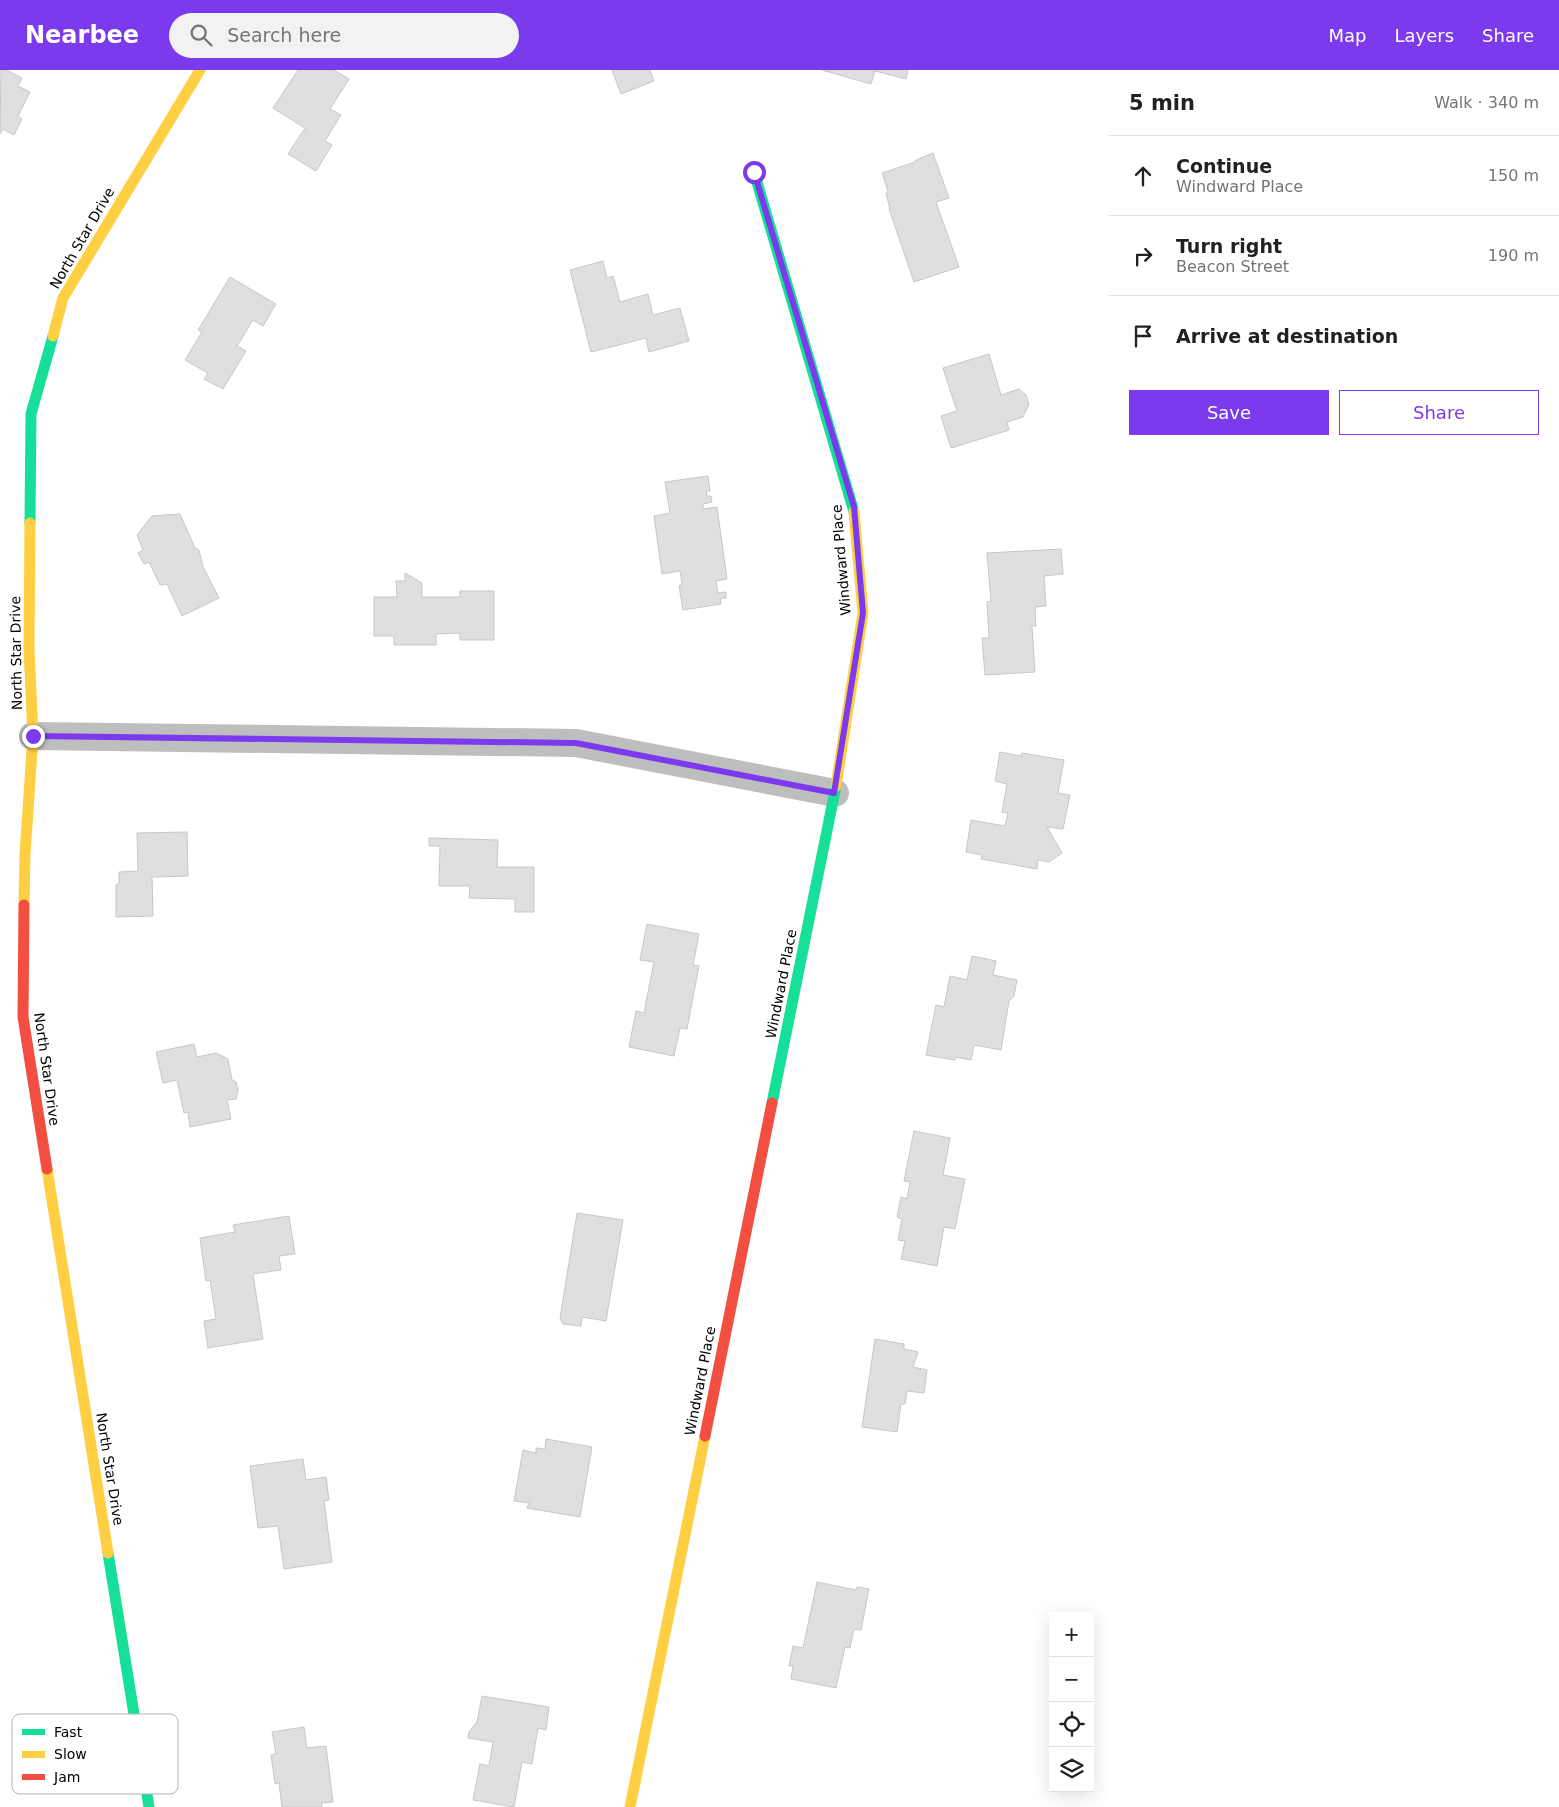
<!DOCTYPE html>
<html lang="en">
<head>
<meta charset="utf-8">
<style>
  :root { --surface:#fff; --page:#f2f2f2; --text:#202124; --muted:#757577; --line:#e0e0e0; --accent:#7c3aed }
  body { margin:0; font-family:"DejaVu Sans",sans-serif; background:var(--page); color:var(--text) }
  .controls { position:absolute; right:15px; bottom:15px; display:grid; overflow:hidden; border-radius:0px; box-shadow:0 5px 20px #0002 }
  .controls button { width:45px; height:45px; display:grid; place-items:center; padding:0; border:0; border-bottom:1px solid var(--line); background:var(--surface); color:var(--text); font:25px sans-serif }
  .stop { position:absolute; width:15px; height:15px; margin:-11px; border:4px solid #7c3aed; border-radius:50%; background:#fff }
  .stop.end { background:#7c3aed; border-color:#fff; box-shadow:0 1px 5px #0008 }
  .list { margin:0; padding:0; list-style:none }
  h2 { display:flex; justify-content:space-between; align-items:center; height:65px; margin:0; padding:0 20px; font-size:21px }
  h2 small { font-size:16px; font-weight:400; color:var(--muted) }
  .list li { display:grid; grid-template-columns:32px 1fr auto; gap:15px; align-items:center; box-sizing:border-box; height:80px; padding:0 20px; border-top:1px solid var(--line) }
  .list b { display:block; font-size:19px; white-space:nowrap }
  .list p { margin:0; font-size:16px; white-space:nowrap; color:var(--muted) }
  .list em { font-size:16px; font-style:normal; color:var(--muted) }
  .actions { display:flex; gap:10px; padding:15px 20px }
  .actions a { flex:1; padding:11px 0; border:1px solid var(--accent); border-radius:0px; text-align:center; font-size:18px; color:var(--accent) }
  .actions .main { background:var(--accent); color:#fff }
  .icon { flex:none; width:28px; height:28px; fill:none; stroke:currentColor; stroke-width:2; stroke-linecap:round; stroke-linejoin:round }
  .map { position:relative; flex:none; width:1109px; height:1737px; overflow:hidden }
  header { display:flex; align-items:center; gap:30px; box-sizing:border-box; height:70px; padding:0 25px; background:var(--accent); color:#fff }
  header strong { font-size:24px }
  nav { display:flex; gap:28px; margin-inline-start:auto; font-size:18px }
  .search { width:350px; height:45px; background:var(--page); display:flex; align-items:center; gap:12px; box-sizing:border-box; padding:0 18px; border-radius:28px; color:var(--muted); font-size:19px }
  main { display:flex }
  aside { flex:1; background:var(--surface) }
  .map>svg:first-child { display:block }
</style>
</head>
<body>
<header>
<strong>Nearbee</strong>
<div class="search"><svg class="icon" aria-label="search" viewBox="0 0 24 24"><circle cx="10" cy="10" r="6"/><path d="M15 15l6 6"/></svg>Search here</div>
<nav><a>Map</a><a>Layers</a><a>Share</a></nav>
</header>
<main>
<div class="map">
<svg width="1109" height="1737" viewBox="0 0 1109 1737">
  <rect width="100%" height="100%" fill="#fff"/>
  <g fill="#dfdfdf" stroke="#c7c7c7">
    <polygon points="1,0 6,0 22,8 18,16 30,22 18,46 22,49 14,65 3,59 0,64"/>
    <polygon points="298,0 334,0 349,9 330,39 341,45 325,71 332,75 316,101 288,84 305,58 273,38"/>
    <polygon points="612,0 650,0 654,11 621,24"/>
    <polygon points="822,0 908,0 906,9 875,1 871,14"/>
    <polygon points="933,83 949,128 936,132 959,197 914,212 889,139 890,138 886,124 888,121 882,103 915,92 916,90"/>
    <polygon points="603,191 607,208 613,206 620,232 648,224 653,245 680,238 689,271 649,282 646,268 591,282 570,200"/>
    <polygon points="230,207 276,234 263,256 253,250 237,276 246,281 223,319 204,309 208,303 185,290 202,262 198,260"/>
    <polygon points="989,284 1001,325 1019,319 1026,325 1029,334 1023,347 1007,352 1009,360 951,378 941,346 957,341 943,298"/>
    <polygon points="708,406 710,421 706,421 707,426 711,426 712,432 703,434 703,439 717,437 727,509 716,511 718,523 726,522 726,528 720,529 721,534 683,540 679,516 682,514 680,501 662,504 654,446 670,443 665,412"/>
    <polygon points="180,444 195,478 199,480 203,497 219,528 182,546 167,514 160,515 149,492 144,494 138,483 143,480 137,465 152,446"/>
    <polygon points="1061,479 1063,504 1044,506 1046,536 1035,537 1036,556 1032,556 1035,602 985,605 982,568 989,568 987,532 991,531 987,483"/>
    <polygon points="405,503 422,513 422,527 460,527 460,521 494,521 494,570 460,570 460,563 436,564 436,575 394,575 394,566 374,566 374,527 397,527 396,511 405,511"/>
    <polygon points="1000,682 1021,686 1022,683 1064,690 1058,723 1070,725 1063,759 1047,757 1062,783 1049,792 1038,790 1037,799 981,789 982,785 966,782 971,750 1005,756 1008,743 1002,742 1007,714 995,711"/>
    <polygon points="187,762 188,806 152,807 153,846 116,847 116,815 119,813 119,802 138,801 137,763"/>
    <polygon points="429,768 498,770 497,797 534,797 534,842 515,842 515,829 469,828 470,816 439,816 440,776 429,776"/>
    <polygon points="647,854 699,864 693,895 699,896 687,959 680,958 674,986 629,977 636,941 644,943 654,892 640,890"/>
    <polygon points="972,886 996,891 993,905 1017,910 1014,926 1009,931 1001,980 974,975 971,990 955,987 955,990 926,985 936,935 944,937 950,906 967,910"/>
    <polygon points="194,974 197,987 216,983 228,989 232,1010 236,1012 238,1020 236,1029 227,1030 231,1049 190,1057 188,1042 184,1043 177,1010 163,1013 156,982"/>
    <polygon points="914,1061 950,1068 943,1105 965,1109 955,1159 944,1157 937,1196 901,1189 905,1171 898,1170 902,1149 897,1147 901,1127 907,1129 910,1112 904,1111"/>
    <polygon points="577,1143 623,1150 606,1251 582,1247 581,1256 563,1254 560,1248"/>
    <polygon points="289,1146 295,1184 279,1186 281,1200 253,1204 263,1269 208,1278 204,1251 216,1249 210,1210 206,1211 200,1168 235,1162 233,1155"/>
    <polygon points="875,1269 904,1274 904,1279 918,1282 913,1297 927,1300 924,1323 907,1321 905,1334 901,1334 897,1362 862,1357"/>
    <polygon points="546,1369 592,1377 580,1447 527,1438 529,1433 514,1431 523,1380 536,1383 536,1378 545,1379"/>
    <polygon points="303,1389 306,1410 326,1407 329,1430 324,1431 332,1492 284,1499 278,1456 258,1458 250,1396"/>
    <polygon points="817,1512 856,1520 857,1517 869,1519 861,1560 854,1559 850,1578 845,1577 836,1618 791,1609 793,1596 789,1596 793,1576 803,1578"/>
    <polygon points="482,1626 549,1637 546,1660 538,1658 532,1694 522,1692 514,1737 473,1730 480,1694 489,1696 493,1672 468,1668 469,1662 477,1652"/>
    <polygon points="304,1657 307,1678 326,1676 333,1732 321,1733 322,1737 282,1737 279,1713 275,1714 271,1685 276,1684 272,1662"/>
  </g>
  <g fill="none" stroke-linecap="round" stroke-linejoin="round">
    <polyline stroke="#bebebe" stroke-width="28" points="33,666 576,673 835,723"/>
    <g stroke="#16e098" stroke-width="11">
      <polyline points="754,102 854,442"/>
      <polyline points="30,453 31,344 53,266"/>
      <polyline points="772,1033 836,716"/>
      <polyline points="108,1483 149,1737"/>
    </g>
    <g stroke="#ffcf43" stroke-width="11">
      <polyline points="53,266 63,228 200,0"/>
      <polyline points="836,716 863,543 854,442"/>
      <polyline points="24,835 25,784 33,666 29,578 30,453"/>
      <polyline points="47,1099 108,1483"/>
      <polyline points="630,1737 705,1366"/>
    </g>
    <g stroke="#f24e42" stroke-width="11">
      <polyline points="24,835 23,947 47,1099"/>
      <polyline points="705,1366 772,1033"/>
    </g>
  </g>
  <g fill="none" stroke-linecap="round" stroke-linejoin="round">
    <polyline stroke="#7c3aed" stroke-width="6" points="33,666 576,673 834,723 863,543 854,437 754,102"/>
  </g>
  <g text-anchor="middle" stroke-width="4" stroke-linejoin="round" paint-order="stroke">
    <g font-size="14" fill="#000" stroke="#fff">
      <text transform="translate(82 168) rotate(-60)" y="5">North Star Drive</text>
      <text transform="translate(841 490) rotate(-95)" y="5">Windward Place</text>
      <text transform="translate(16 583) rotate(-91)" y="5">North Star Drive</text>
      <text transform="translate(781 914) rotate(-79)" y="5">Windward Place</text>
      <text transform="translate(47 999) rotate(82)" y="5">North Star Drive</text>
      <text transform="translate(700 1311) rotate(-79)" y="5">Windward Place</text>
      <text transform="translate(110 1399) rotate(81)" y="5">North Star Drive</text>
    </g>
  </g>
  <rect x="12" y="1644" width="166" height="80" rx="8" fill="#fff" stroke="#b2b2b2" stroke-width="1"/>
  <rect x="22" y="1659" width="23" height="6" fill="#16e098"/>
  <rect x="22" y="1681" width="23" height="7" fill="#ffcf43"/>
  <rect x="22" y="1704" width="23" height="6" fill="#f24e42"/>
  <g font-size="14" fill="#000">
    <text x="54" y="1667">Fast</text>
    <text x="54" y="1689">Slow</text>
    <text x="54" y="1712">Jam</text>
  </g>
</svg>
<div class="controls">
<button>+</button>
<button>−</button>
<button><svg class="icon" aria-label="locate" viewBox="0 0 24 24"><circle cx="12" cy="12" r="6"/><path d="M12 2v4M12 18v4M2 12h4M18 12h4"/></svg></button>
<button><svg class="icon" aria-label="layers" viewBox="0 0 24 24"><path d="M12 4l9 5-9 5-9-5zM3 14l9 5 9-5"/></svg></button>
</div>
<div class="stop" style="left:754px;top:102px"></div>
<div class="stop end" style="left:33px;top:666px"></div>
</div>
<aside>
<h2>5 min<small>Walk · 340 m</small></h2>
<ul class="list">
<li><svg class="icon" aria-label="ahead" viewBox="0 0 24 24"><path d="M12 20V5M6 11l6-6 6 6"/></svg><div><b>Continue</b><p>Windward Place</p></div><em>150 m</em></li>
<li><svg class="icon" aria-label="right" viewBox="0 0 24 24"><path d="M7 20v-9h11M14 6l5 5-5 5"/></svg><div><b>Turn right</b><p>Beacon Street</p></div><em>190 m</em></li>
<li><svg class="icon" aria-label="arrive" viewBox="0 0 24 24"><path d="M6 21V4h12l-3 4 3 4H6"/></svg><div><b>Arrive at destination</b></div></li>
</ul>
<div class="actions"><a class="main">Save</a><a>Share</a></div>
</aside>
</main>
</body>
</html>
